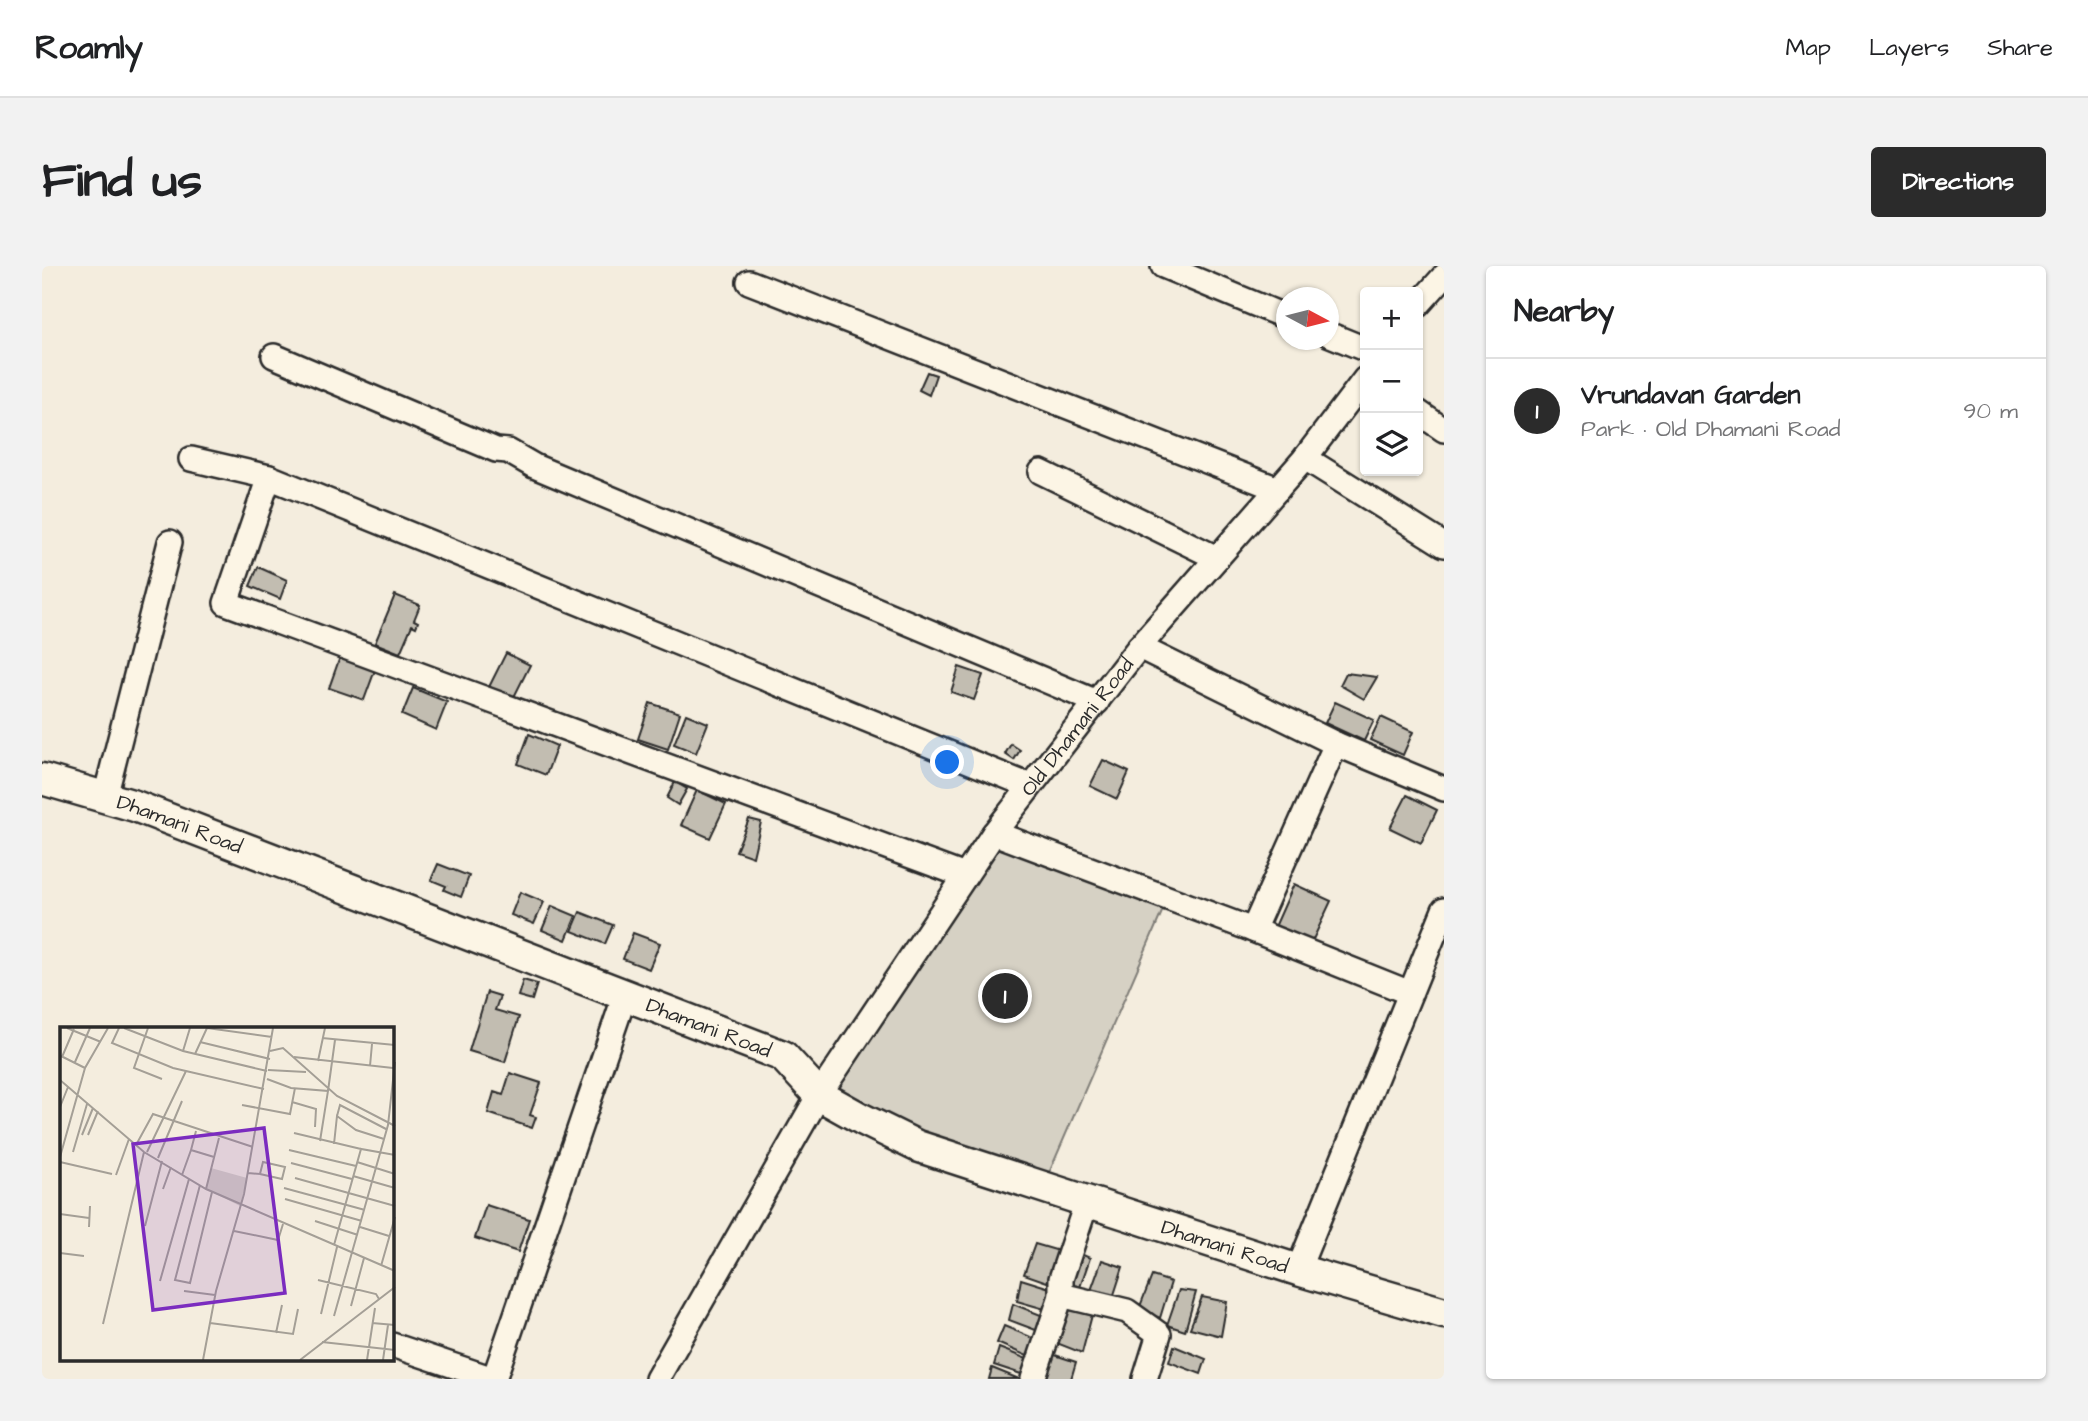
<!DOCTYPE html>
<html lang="en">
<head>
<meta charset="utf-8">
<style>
  :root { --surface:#fff; --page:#f2f2f2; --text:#202124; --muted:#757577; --line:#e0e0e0; --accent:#2b2b2b }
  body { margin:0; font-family:"Architects Daughter",sans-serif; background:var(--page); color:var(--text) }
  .controls { position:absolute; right:21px; top:21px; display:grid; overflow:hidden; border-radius:7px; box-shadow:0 2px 5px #0004 }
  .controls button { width:63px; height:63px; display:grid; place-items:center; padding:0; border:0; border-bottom:2px solid var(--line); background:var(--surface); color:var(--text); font:35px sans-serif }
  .compass { position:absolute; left:1234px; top:21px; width:63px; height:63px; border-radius:50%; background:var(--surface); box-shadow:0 2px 5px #0004; rotate:97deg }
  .you { position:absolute; left:906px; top:497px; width:24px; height:24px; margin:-18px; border:5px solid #fff; border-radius:50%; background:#1a73e8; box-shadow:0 0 0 10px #1a73e833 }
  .badge { display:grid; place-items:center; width:46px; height:46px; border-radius:50%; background:var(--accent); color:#fff; font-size:23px; font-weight:700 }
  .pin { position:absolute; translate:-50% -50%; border:4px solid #fff; box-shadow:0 2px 7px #0006 }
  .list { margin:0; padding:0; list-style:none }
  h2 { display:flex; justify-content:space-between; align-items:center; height:91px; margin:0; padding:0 28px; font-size:30px }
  h2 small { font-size:23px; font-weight:400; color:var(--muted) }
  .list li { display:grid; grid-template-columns:46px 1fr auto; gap:21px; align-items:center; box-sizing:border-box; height:105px; padding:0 28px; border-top:2px solid var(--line) }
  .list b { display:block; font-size:26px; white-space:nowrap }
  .list p { margin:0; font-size:23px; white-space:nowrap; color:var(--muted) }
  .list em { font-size:23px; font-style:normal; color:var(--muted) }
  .icon { flex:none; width:38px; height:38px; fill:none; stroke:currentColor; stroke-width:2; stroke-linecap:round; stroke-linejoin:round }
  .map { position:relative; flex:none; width:1402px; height:1113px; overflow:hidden; border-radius:7px }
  header { display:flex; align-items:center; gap:42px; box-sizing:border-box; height:98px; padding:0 35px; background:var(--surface); border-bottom:2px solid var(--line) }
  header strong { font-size:33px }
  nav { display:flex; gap:38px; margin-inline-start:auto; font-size:24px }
  .intro { display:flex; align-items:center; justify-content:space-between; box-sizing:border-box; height:168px; padding:0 42px }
  h1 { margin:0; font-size:49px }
  .button { padding:18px 32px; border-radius:7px; background:var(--accent); color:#fff; font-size:24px; font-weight:700 }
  main { display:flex; gap:42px; padding:0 42px }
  aside { flex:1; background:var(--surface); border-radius:7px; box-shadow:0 2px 5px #0004 }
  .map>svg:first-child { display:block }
</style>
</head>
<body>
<header>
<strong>Roamly</strong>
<nav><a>Map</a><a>Layers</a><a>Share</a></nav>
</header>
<div class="intro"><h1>Find us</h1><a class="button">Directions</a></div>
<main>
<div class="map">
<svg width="1402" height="1113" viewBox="0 0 1402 1113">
  <rect width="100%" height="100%" fill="#f4edde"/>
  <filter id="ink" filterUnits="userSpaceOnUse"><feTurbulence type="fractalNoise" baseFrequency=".0143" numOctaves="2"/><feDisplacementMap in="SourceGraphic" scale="14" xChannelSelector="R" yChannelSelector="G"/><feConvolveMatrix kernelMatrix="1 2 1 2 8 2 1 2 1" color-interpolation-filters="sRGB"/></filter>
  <g filter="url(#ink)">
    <polygon fill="#d6d1c4" stroke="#807e78" stroke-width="2" points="952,567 1126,632 1001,921 777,829"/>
    <g fill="#c2bdb1" stroke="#2b2b2b" stroke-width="2">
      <polygon points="885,106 894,109 887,129 877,124"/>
      <polygon points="216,301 245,314 238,333 208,320"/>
      <polygon points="353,329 378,339 372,354 376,356 374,361 370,359 358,387 333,377"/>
      <polygon points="464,387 488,399 471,433 447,421"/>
      <polygon points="298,391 333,404 322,434 287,422"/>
      <polygon points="917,401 941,409 932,434 909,426"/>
      <polygon points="1304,407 1335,411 1322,433 1298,419"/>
      <polygon points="371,422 405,436 394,464 360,449"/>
      <polygon points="1293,436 1332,454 1322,475 1283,457"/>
      <polygon points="608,437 638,447 626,483 596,473"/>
      <polygon points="644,448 666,457 654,487 632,478"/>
      <polygon points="1339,451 1371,466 1361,489 1328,474"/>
      <polygon points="487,468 515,480 504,509 476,498"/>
      <polygon points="969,478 978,484 972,494 963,488"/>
      <polygon points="1061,494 1087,506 1075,533 1048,520"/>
      <polygon points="633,516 645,523 636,539 625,532"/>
      <polygon points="655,524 684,538 668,572 639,559"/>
      <polygon points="1365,529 1395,544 1379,577 1348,562"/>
      <polygon points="707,553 719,556 711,591 694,585"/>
      <polygon points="396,598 427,610 419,631 402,624 404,620 389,614"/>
      <polygon points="1252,618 1289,635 1268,680 1232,663"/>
      <polygon points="478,626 502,636 492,658 469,649"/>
      <polygon points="510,640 534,650 524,674 500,664"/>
      <polygon points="538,646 571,659 563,678 530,665"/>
      <polygon points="591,667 618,677 607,703 581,693"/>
      <polygon points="481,714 495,718 490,734 476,730"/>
      <polygon points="445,726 458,730 453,744 477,751 463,796 427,785"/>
      <polygon points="468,807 499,817 488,849 494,851 490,862 446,847 452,826 461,829"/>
      <polygon points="444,939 487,953 476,986 433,972"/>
      <polygon points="993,978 1024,987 1010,1005 1005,1016 982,1008"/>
      <polygon points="1032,985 1048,992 1037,1024 1020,1018"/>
      <polygon points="1060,994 1081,1001 1069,1038 1047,1030"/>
      <polygon points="1110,1010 1129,1016 1118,1052 1097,1043"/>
      <polygon points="979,1013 1011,1023 1006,1044 975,1035"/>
      <polygon points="1137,1024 1154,1026 1143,1065 1125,1059"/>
      <polygon points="1160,1031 1185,1036 1179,1070 1148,1062"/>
      <polygon points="1020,1035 1050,1049 1040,1087 1007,1074"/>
      <polygon points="971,1038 1004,1051 999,1066 967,1054"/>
      <polygon points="962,1060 996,1074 990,1092 955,1077"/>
      <polygon points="1132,1080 1164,1093 1159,1108 1127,1096"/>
      <polygon points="957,1082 990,1095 985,1110 952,1099"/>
      <polygon points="1010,1088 1034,1096 1029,1113 1001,1113"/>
      <polygon points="950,1102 977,1113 947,1113"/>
    </g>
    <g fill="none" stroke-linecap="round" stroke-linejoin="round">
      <defs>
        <g id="minor">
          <polyline points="1121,0 1244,51"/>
          <polyline points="707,16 1236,223"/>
          <polyline points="1376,39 1402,10"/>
          <polyline points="1286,68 1323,83"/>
          <polyline points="232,90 454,184 466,185 492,200 1055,436"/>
          <polyline points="1376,146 1402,164"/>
          <polyline points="1263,192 1402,279"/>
          <polyline points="149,193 227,211"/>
          <polyline points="999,206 1175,292"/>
          <polyline points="1097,381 1294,478"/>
          <polyline points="63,531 128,276"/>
          <polyline points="952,567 1211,664 1368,727"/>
          <polyline points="923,610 184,337 227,211 988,520"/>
          <polyline points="1211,664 1294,478 1402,523"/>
          <polyline points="1045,935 1019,1013 1019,1029 1085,1045 1117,1068 1103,1113"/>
          <polyline points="1256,1004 1402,644"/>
          <polyline points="350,1079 451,1113"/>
          <polyline points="452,1113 583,729"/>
          <path id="s1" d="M 615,1113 L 777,829 L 952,567 L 1097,381 L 1263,192 L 1323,113"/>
          <polyline points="991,1113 1019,1030"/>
        </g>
        <g id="major">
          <path id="s2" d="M 0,513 L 93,540 L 741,790 L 777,829 L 820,853 L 875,880 L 1256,1004 L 1402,1047"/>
        </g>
      </defs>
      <use href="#minor" stroke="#2b2b2b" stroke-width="28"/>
      <use href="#major" stroke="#2b2b2b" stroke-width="35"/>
      <use href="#minor" stroke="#fcf5e5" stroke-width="23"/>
      <use href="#major" stroke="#fcf5e5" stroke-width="30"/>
    </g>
  </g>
  <g text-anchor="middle" stroke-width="5" stroke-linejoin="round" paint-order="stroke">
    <g font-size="21" fill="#2b2b2b" stroke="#fcf5e5">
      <text dy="7" stroke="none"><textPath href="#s1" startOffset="777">Old Dhamani Road</textPath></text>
      <text dy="7" stroke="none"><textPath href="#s2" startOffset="145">Dhamani Road</textPath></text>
      <text dy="7" stroke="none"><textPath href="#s2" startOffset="712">Dhamani Road</textPath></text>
      <text dy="7" stroke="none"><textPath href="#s2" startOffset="1279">Dhamani Road</textPath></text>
    </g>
  </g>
  <g transform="translate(18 761)">
    <rect width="334" height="334" fill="#f4edde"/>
    <path d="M 151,141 L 187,151 L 180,179 L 146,162 Z" fill="#d6d1c4"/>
    <path fill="none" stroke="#a49f96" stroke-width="2" d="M 7,1 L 41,15M 59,1 L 52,16 L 113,41 L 204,62M 64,1 L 123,24 L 207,44M 88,1 L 74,41 L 102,52M 147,1 L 212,10M 262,11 L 335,18M 140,15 L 210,32M 123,24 L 130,1M 210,24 L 223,21 L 277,69 L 335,99M 135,27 L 147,1M 1,29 L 25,41M 2,30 L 14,2M 234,30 L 333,41M 258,34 L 265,1M 15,35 L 30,1M 310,39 L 312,17M 208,43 L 246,45M 207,52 L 231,61 L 268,64 L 260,114M 0,53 L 84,125 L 146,162 L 335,244M 268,64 L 275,13M 232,75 L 256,82 L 255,100M 182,78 L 230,87 L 235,61M 0,80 L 8,60M 277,89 L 280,78 L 326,102M 136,104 L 131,123 L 154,130M 234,106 L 301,122M 22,108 L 33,81M 28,108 L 38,84M 274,117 L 277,89 L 296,103 L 324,112M 76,118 L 93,87 L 193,120M 229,123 L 296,139M 13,125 L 27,77M 87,125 L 126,44M 0,130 L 25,41 L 48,1M 98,131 L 122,74M 0,135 L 52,147M 297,135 L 335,147M 231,136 L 292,152M 188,146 L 200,147 L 203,135 L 225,140 L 222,152 L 200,147M 56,148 L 69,112M 122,148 L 131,123M 293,149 L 335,161M 235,151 L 335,179M 140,158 L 115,253 L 130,256 L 152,165M 224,161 L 305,183M 103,162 L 111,140M 146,162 L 159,111M 225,172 L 302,194M 0,187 L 29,191M 255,194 L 298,208M 85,199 L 102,134M 29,200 L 30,179M 300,200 L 329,209M 174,204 L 218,213 L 223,197M 274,218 L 301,122 L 335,128M 0,226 L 24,229M 321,239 L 335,190M 258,253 L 316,267 L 319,272M 100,254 L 129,152M 124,264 L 155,268M 291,279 L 304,231M 261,287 L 277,220M 274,289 L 328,98 L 335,35M 150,296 L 233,307 L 238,282M 312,296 L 335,298M 43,297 L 84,125M 216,306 L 222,278M 262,315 L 335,323M 143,333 L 156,264 L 184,167 L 213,1M 240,333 L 335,260M 307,333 L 315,281M 323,333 L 328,298"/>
    <path fill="#7b2cbf" fill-opacity="0.15" stroke="#7b2cbf" stroke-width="3.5" d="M 204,101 L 225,266 L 93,283 L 73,117 Z"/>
    <rect width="334" height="334" fill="none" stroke="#2b2b2b" stroke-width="3.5"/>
  </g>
</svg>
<div class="controls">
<button>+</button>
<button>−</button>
<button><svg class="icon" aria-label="layers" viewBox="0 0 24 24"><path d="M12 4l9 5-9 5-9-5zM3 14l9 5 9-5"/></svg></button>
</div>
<svg class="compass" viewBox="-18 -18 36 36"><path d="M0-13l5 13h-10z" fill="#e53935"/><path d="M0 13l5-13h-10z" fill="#757577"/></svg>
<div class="you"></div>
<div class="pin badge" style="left:963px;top:730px">1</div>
</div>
<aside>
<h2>Nearby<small></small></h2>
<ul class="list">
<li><span class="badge">1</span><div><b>Vrundavan Garden</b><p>Park · Old Dhamani Road</p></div><em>90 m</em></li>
</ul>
</aside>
</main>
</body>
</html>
